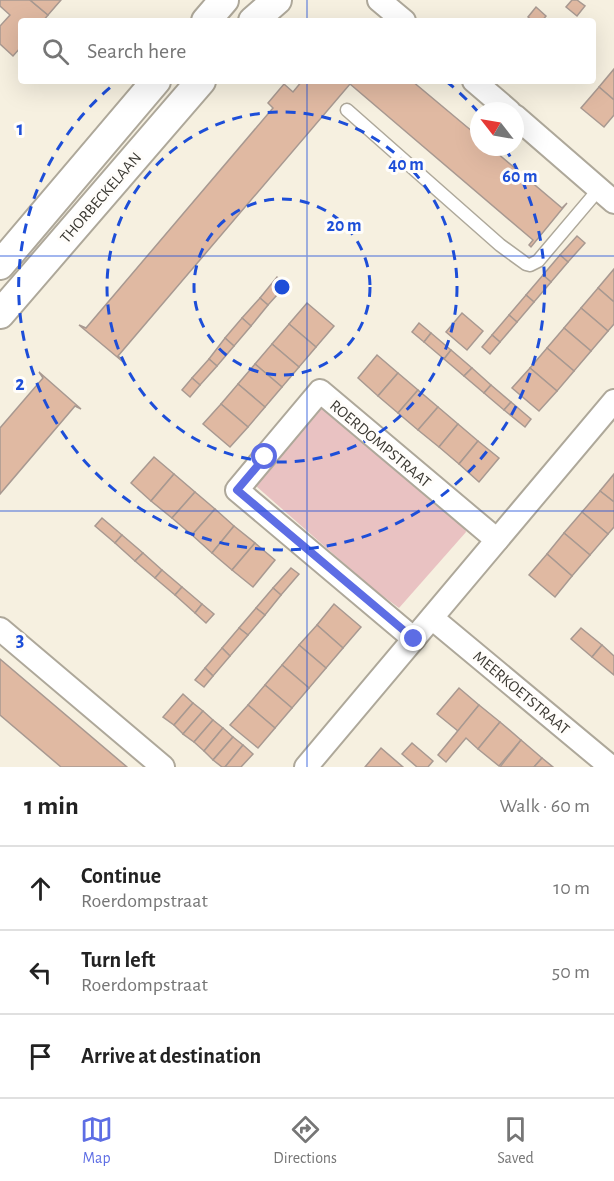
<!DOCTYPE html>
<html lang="en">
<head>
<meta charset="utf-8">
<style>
  :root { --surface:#fff; --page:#f6f6f6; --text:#222; --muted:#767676; --line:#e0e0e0; --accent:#5d6de4 }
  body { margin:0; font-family:"Alegreya Sans",sans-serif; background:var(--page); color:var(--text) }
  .compass { position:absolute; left:470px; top:102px; width:54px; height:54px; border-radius:50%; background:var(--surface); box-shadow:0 6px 24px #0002; rotate:301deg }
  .stop { position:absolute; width:18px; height:18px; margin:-14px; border:4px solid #5d6de4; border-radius:50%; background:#fff }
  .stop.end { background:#5d6de4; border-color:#fff; box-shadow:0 2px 6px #0008 }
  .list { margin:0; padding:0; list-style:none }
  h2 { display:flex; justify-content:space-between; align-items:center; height:78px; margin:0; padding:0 24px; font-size:26px }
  h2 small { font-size:20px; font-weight:400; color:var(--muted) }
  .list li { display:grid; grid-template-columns:39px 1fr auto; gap:18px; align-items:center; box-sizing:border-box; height:84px; padding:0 24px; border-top:2px solid var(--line) }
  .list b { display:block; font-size:22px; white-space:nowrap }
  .list p { margin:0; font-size:20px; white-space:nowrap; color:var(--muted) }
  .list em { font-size:20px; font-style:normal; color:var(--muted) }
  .icon { flex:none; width:33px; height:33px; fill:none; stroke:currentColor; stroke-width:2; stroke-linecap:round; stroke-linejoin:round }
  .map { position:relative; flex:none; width:614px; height:767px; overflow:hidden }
  .search { position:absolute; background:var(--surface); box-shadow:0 6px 24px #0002; left:18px; right:18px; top:18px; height:66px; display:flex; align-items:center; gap:15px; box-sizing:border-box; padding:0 21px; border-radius:6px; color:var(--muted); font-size:22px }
  .sheet { height:330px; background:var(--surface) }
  nav { display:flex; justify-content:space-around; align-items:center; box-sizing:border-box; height:84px; border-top:2px solid var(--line); background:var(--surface); font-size:16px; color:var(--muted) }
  nav a { display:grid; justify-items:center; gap:3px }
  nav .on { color:var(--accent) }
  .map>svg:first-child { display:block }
</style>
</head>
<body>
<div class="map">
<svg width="614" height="767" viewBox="0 0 614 767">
  <rect width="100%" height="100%" fill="#f6f0e0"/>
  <polygon fill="#e9c2c2" points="320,407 326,408 464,523 466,532 399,608 372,588 256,486 256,481"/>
  <g fill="#e0b9a2" stroke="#a89991" stroke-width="1.5">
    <polygon points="0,0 30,0 48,15 43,21 21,21 21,47 13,56 0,44 0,26 10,15 0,6"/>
    <polygon points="30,0 61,0 48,15"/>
    <polygon points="572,0 577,0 585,6 577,16 566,7"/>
    <polygon points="536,7 546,16 542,21 533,21 528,17"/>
    <polygon points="614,69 614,100 599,87"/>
    <polygon points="302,81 412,81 479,137 479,147 490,147 562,208 567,203 531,247 529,245 533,240 350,84 118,356 123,360 122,361 79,325 86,328 273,108 268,103 284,84 293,92"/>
    <polygon points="599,87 614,100 614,115 604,127 581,108"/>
    <polygon points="577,236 585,243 568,262 560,255"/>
    <polygon points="560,255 568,262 551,282 543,275"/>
    <polygon points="614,269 614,302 598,288"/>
    <polygon points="543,275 551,282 534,302 526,295"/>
    <polygon points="277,277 286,285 268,305 260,298"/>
    <polygon points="598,288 614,302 614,324 608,331 581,308"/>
    <polygon points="526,295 534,302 517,322 509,315"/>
    <polygon points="260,298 268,305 251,326 242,318"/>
    <polygon points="307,303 334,326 316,347 289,324"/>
    <polygon points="581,308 608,331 591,351 564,328"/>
    <polygon points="462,313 483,331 467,350 446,332"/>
    <polygon points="509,315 517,322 500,342 492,335"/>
    <polygon points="242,318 251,326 234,346 225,338"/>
    <polygon points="419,323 431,333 424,342 412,332"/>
    <polygon points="289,324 316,347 299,367 272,344"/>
    <polygon points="564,328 591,351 574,371 547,348"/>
    <polygon points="431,333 451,350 444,359 424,342"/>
    <polygon points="492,335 500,342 490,354 482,347"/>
    <polygon points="225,338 234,346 217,366 209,359"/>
    <polygon points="272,344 299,367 282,387 255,364"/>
    <polygon points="547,348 574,371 557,391 530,368"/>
    <polygon points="451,350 472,368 464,376 444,359"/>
    <polygon points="377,355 398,373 378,396 358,378"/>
    <polygon points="209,359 217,366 200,385 192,378"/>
    <polygon points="255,364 282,387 265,407 238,384"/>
    <polygon points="472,368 491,385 484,393 464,376"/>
    <polygon points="530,368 557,391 539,411 512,388"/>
    <polygon points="39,372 81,409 75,406 0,494 0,428 43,378"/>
    <polygon points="398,373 418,390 398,413 378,396"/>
    <polygon points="192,378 200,385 190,397 182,390"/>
    <polygon points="238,384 265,407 248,427 221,404"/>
    <polygon points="491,385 511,402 504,410 484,393"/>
    <polygon points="418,390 438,407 418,430 398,413"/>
    <polygon points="511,402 531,419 525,427 504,410"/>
    <polygon points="221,404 248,427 230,447 203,424"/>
    <polygon points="438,407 458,424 439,447 418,430"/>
    <polygon points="458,424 478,441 459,464 439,447"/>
    <polygon points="478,441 499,458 479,482 459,464"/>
    <polygon points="154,457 174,474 151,501 131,483"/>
    <polygon points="174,474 195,492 172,518 151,501"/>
    <polygon points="614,474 614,502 600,491"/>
    <polygon points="600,491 614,502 614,527 608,534 582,512"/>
    <polygon points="195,492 215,509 192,535 172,518"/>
    <polygon points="215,509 234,526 212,553 192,535"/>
    <polygon points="582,512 608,534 590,555 564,533"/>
    <polygon points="102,518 122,535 115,543 95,526"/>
    <polygon points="234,526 255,543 232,570 212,553"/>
    <polygon points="564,533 590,555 572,576 547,554"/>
    <polygon points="122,535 143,553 135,561 115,543"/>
    <polygon points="255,543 275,560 253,587 232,570"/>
    <polygon points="143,553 162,570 155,578 135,561"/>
    <polygon points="547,554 572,576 555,597 529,575"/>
    <polygon points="291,568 299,574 281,595 273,588"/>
    <polygon points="162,570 182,587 175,595 155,578"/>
    <polygon points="182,587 202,604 195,613 175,595"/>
    <polygon points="273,588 281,595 265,615 256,608"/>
    <polygon points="202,604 214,614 206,623 195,613"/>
    <polygon points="334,604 361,627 343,648 317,625"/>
    <polygon points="256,608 265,615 248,635 239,628"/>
    <polygon points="317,625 343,648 326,668 299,645"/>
    <polygon points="239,628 248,635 230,656 222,648"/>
    <polygon points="581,628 602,645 592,657 571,639"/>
    <polygon points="299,645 326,668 309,688 282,665"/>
    <polygon points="602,645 614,656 614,675 592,657"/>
    <polygon points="222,648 230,656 213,676 205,668"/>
    <polygon points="0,659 127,767 61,767 0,715"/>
    <polygon points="282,665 309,688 292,708 265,685"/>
    <polygon points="205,668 213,676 204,687 195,680"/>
    <polygon points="265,685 292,708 275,728 248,705"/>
    <polygon points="459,688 479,705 458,731 437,714"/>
    <polygon points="183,694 193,703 174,725 163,717"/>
    <polygon points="193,703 203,711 183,734 174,725"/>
    <polygon points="248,705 275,728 258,748 230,725"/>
    <polygon points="479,705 500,722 478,749 466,738 446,762 438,755"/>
    <polygon points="203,711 213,720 194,742 183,734"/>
    <polygon points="213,720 223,728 204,751 194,742"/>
    <polygon points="500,722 521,740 499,766 478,749"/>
    <polygon points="223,728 233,737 213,760 204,751"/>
    <polygon points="233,737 243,745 225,767 222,767 213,760"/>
    <polygon points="521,740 542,758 534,767 500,767"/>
    <polygon points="412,743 433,761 428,767 417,767 402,754"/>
    <polygon points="243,745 253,754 241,767 225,767"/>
    <polygon points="381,748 403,767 365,767"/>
    <polygon points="542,758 553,767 534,767"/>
  </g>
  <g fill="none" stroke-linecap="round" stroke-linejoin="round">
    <defs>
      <polyline id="service" points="347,110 500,245 526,264 530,265 538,261 599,189"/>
      <g id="minor">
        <polyline points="379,0 404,21"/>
        <polyline points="474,81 509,111"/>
        <polyline points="515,116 614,202"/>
        <polyline points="432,618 611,767"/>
        <polyline points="0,629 163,767"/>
        <polyline points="414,639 237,490 320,391 497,540"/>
        <polyline points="306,767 614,401"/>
      </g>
      <g id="tertiary">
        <polyline points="206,21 224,0"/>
        <polyline points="253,21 277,0"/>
        <polyline points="0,265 156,81"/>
        <polyline points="0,314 201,81"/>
      </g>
    </defs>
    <use href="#service" stroke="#aea89a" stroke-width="15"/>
    <use href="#minor" stroke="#aea89a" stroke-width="26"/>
    <use href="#tertiary" stroke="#aea89a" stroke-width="32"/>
    <use href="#service" stroke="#fff" stroke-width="12"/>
    <use href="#minor" stroke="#fff" stroke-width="22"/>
    <use href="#tertiary" stroke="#fff" stroke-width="28"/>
  </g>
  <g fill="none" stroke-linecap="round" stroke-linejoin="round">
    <polyline stroke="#5d6de4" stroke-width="8" points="265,457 237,490 414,639"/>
  </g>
  <path fill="none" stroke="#1d4ed8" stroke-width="1.5" stroke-opacity="0.55" d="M 307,0 L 307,21M 307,81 L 307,767M 0,256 L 614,256M 0,511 L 614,511"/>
  <g fill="none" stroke="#1d4ed8" stroke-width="3" stroke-dasharray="10 8">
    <circle cx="282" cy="287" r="88"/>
    <circle cx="282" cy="287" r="175"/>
    <path d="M446 81A263 263 0 0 1 479 113M505 148A263 263 0 1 1 118 81"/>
  </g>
  <g text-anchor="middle" stroke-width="6" stroke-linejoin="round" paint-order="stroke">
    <g font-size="16" fill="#3b3933" stroke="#fffdfa">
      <text transform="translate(100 197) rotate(-49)" y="6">THORBECKELAAN</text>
      <text transform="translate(381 443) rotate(40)" y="6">ROERDOMPSTRAAT</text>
      <text transform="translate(522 692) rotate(40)" y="6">MEERKOETSTRAAT</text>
    </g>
  </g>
  <g font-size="20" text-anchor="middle" font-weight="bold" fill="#1d4ed8" stroke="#fffdfa" stroke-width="6" stroke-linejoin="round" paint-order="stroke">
    <text x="20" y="135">1</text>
    <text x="20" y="390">2</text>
    <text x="20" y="646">3</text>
  </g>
  <circle cx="282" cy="287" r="9" fill="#1d4ed8" stroke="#fffdfa" stroke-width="3"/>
  <g font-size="18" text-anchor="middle" font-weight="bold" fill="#1d4ed8" stroke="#fffdfa" stroke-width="6" stroke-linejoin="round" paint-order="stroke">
    <text x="406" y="170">40 m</text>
    <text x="520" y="182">60 m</text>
    <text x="344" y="231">20 m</text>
  </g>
</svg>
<svg class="compass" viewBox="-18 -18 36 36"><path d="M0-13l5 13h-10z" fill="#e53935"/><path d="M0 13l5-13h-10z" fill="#767676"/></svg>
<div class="stop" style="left:265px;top:457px"></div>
<div class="stop end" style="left:414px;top:639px"></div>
<div class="search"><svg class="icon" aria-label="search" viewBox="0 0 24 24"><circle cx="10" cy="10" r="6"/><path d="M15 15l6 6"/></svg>Search here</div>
</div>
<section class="sheet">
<h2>1 min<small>Walk · 60 m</small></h2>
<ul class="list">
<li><svg class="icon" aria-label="ahead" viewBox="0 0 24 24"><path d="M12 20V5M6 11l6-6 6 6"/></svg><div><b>Continue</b><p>Roerdompstraat</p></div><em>10 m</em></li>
<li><svg class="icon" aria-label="left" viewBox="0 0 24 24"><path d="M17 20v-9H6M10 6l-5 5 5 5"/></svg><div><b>Turn left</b><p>Roerdompstraat</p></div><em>50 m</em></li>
<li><svg class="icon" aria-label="arrive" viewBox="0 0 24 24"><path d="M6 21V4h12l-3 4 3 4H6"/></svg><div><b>Arrive at destination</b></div></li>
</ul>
</section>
<nav>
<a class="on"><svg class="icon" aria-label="map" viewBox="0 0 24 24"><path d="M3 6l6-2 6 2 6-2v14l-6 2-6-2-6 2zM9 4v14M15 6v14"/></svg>Map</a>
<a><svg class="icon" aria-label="directions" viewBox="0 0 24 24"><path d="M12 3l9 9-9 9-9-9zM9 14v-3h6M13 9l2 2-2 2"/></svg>Directions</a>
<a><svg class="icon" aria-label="saved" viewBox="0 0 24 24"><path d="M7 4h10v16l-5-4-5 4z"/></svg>Saved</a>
</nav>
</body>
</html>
